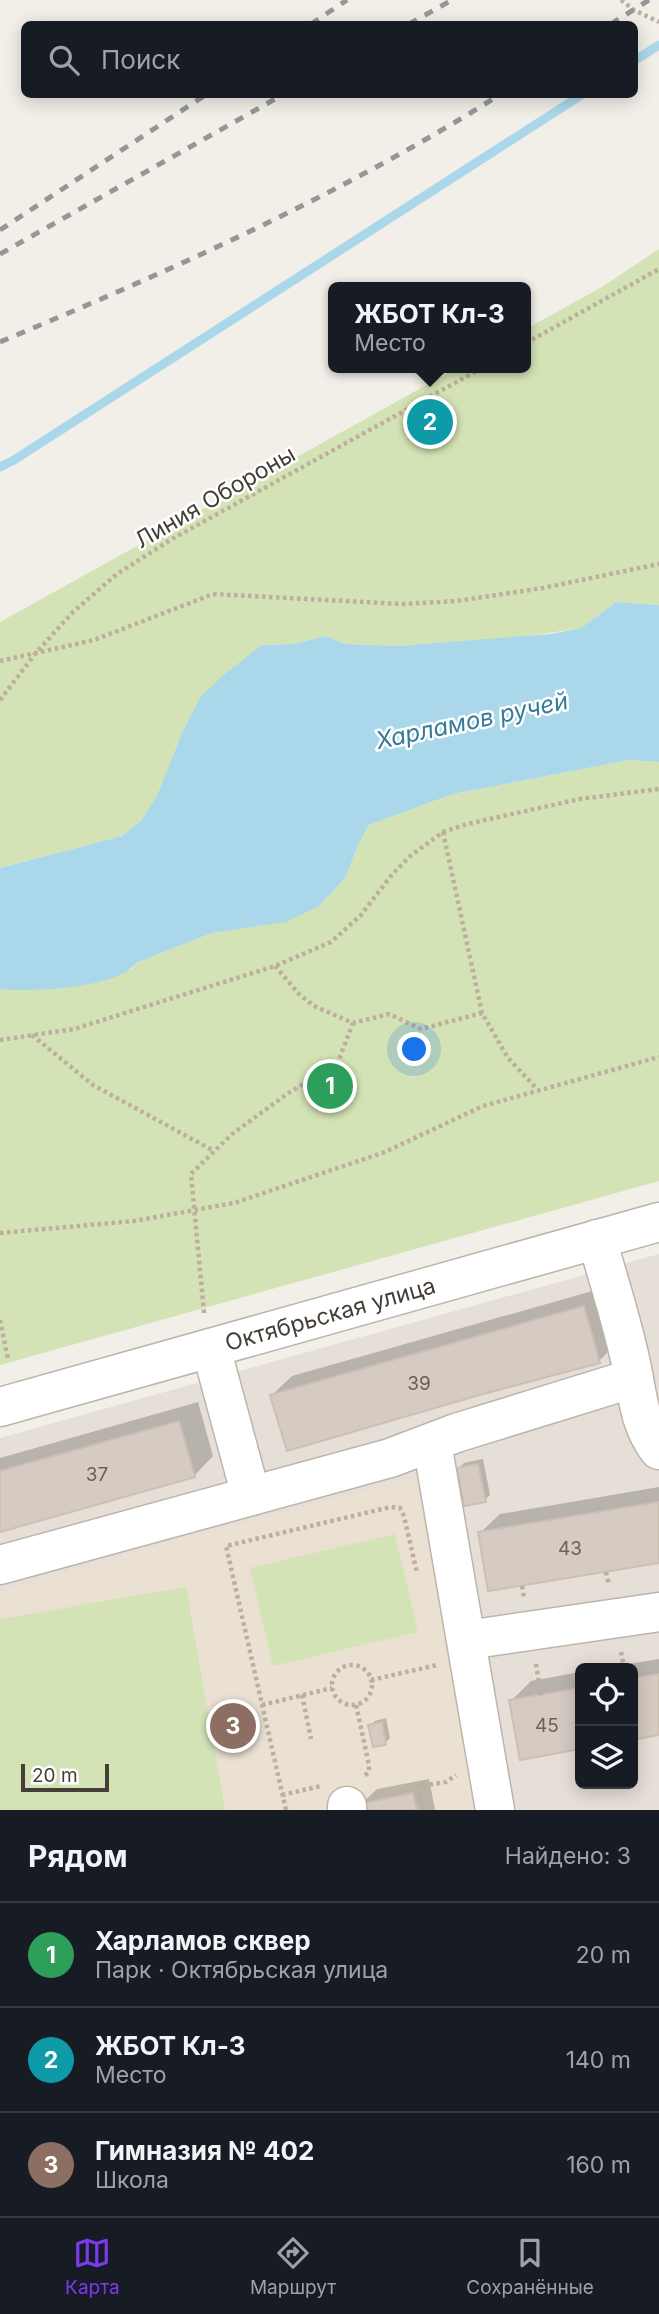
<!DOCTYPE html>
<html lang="ru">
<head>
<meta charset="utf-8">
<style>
  :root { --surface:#171b24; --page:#242831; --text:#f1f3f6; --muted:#9ea1a6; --line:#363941; --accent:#7c3aed }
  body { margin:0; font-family:Inter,sans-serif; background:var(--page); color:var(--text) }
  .controls { position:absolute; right:21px; bottom:21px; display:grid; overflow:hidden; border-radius:10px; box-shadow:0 4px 18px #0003 }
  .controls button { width:63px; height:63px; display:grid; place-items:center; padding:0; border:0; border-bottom:2px solid var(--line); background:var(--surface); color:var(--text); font:35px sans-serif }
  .scale { position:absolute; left:21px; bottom:18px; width:88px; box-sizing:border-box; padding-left:7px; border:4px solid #453e37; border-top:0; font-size:19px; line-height:24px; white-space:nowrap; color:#453e37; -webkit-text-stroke:5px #fff; paint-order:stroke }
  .you { position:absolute; left:415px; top:1050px; width:24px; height:24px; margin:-18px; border:5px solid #fff; border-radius:50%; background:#1a73e8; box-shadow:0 0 0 10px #1a73e833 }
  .badge { display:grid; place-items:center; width:46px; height:46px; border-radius:50%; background:var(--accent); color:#fff; font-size:23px; font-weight:700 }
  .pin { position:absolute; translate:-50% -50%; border:4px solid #fff; box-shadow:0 2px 7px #0006 }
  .popup { position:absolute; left:328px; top:282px; width:203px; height:91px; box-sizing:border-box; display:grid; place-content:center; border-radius:10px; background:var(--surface); filter:drop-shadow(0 2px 5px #0005); font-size:23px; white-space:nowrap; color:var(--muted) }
  .popup b { font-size:26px; color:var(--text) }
  .popup::after { content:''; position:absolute; left:50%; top:100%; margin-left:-14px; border:14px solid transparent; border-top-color:var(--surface) }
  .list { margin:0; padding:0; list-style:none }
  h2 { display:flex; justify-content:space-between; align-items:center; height:91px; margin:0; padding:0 28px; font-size:30px }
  h2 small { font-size:23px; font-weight:400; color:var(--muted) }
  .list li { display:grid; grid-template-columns:46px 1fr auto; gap:21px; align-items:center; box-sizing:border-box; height:105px; padding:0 28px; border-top:2px solid var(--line) }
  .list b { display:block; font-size:26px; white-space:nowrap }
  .list p { margin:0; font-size:23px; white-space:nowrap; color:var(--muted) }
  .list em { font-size:23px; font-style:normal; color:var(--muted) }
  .icon { flex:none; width:38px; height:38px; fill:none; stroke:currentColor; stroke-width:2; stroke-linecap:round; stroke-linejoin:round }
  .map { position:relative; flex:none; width:659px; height:1810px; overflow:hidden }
  .search { position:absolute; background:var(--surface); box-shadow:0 4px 18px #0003; left:21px; right:21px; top:21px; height:77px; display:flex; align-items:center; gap:18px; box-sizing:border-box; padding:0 24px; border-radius:10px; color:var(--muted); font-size:26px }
  .sheet { height:406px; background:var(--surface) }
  nav { display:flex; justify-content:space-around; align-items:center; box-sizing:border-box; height:98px; border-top:2px solid var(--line); background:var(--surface); font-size:19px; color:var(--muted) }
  nav a { display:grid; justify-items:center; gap:4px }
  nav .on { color:var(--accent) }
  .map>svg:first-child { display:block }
</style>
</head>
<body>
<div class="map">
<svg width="659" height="1810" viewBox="0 0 659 1810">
  <rect width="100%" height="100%" fill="#f2eee8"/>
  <path fill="#e6dfd7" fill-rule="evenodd" d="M 659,1254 L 659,1810 L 0,1810 L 0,1438 ZM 580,1668 L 633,1668 L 633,1784 L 580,1784 Z"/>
  <polygon fill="#eae1d3" points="419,1477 482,1810 0,1810 0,1592 189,1536"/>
  <g fill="#d4e3b5">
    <polygon points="659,249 659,605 616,602 581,628 517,638 397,646 345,644 326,636 293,644 262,645 141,821 122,836 0,868 0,622 457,368 526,368 526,329 602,287"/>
    <polygon points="629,760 659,762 659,1181 0,1365 0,989 65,988 132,969 136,963 212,933 264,925 319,906 346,877 358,845 369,825 453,794"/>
    <polygon points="395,1534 418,1632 273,1666 250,1568"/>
    <polygon points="186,1587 225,1810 0,1810 0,1619"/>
  </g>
  <path fill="#aad8ea" d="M 616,602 L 659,605 L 659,762 L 629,760 L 453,794 L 369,825 L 358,845 L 346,877 L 319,906 L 286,922 L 212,933 L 136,963 C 117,989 31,992 0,989 L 0,868 L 122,836 L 141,821 L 157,796 L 183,731 L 201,696 L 227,672 L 262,645 L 293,644 L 326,636 L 345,644 L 397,646 L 551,634 L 581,628 Z"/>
  <g fill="#0003">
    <polygon points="438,410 442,415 431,427 427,426 425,421 427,417"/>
    <polygon points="603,1288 618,1342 599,1361 272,1395 292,1376"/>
    <polygon points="198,1402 213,1456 194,1476 0,1530 0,1458"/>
    <polygon points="483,1459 490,1495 485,1500 458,1469 464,1463"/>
    <polygon points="659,1487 659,1561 480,1533 500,1514"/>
    <polygon points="659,1659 659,1734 633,1738 633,1668 604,1668"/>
    <polygon points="580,1672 580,1748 521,1758 511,1701 531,1681"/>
    <polygon points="386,1718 390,1738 385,1743 370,1726 375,1721"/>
    <polygon points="429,1779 435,1810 362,1810 361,1804 377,1789"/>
  </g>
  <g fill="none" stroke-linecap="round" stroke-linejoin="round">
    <g stroke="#aad8ea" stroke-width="9">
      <polyline points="634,61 659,45"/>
      <polyline points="0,467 14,460 583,94"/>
    </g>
  </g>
  <g fill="#d6cbc2" stroke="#cdbfb2" stroke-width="2">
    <circle cx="430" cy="422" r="7"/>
    <polygon points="584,1306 600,1363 483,1394 287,1451 270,1395"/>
    <polygon points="179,1421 195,1477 0,1532 0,1471"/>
    <polygon points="478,1464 486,1502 464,1506 457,1468"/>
    <polygon points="659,1502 659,1563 488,1591 478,1532"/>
    <polygon points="659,1674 659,1735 633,1740 633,1678"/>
    <polygon points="580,1688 580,1749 520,1760 509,1700"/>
    <polygon points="382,1722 386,1745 373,1747 368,1725"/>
    <polygon points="413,1793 417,1810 361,1810 359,1804"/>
  </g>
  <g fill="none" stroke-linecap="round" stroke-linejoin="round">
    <defs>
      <g id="minor">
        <path d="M 597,1239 C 608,1279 621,1318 630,1359 C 637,1389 638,1424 659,1450"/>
        <polyline points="211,1348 251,1496"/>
        <path id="s1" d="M 0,1407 L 659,1222"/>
        <polyline points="432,1443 495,1810"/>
        <polyline points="0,1565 390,1458 456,1433 634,1378"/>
        <polyline points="467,1640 659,1612"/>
        <polyline points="347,1806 347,1810"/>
      </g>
    </defs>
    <use href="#minor" stroke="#bdb5ac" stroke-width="41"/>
    <g stroke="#beae9e" stroke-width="4.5" stroke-dasharray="3.5 3.5" stroke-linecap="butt">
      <polyline points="621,0 634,10 659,22"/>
      <polyline points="526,343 659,269"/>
      <polyline points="0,661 94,640 213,594 402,604 457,601 543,588 659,564"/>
      <polyline points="0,700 35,654 73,612 117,574 172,539 482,368"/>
      <polyline points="443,832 482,1013 508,1058 537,1089"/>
      <polyline points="275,966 299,994 314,1006 353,1023 389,1014 421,1029 482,1013"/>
      <polyline points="32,1035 93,1085 214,1151"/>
      <polyline points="0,1040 74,1029 275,966 331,942 361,915 390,877 409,857 443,832 467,824 580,799 659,789"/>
      <polyline points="0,1233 134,1221 234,1203 385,1152 483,1106 659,1057"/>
      <polyline points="204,1313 191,1174 232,1134 287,1094 338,1062 353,1023"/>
      <polyline points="0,1320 8,1359"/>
      <polyline points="606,1572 609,1585"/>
      <polyline points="522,1586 524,1597"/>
      <polyline points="621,1652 624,1668"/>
      <polyline points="536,1664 541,1695"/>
      <circle cx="352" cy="1685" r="20"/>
      <polyline points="371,1680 437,1665"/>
      <polyline points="302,1695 311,1739"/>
      <polyline points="262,1705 332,1688"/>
      <polyline points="356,1705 369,1765 369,1772 363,1777"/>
      <polyline points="282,1795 321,1786"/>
      <polyline points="286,1810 226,1546 391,1507 400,1508 404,1516 417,1573"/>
      <polyline points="423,1810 419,1786 446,1782 456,1775"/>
    </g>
    <use href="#minor" stroke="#fff" stroke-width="38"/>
    <g stroke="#969696" stroke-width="5" stroke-dasharray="9 9" stroke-linecap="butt">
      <polyline points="311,24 347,0"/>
      <polyline points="409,24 452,0"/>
      <polyline points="611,24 649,0"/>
      <polyline points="0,230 207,94"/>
      <polyline points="0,254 284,94"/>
      <path d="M 0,342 C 172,270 343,194 501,94"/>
    </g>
  </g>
  <g text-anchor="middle" stroke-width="5" stroke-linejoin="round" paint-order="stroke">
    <g font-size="19" fill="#69615a">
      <text x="419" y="1390">39</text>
      <text x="97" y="1481">37</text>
      <text x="570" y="1555">43</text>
      <text x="547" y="1732">45</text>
    </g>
    <g font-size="23" fill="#453e37" stroke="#fff">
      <text transform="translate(215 497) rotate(-30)" y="8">Линия Обороны</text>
      <text dy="8" stroke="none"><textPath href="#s1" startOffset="343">Октябрьская улица</textPath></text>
    </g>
    <g font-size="24" font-style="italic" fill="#367b98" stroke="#fff">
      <text transform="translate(472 721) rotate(-12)" y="8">Харламов ручей</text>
    </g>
  </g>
</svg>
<div class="controls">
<button><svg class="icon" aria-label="locate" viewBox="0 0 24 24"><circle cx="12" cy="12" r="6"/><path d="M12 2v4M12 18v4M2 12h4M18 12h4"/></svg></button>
<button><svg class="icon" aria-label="layers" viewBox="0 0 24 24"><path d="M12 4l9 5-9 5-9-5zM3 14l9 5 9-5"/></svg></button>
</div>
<div class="scale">20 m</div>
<div class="you"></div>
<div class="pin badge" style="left:330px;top:1086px;background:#2e9e5b">1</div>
<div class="pin badge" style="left:430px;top:422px;background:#0f9aa8">2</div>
<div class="popup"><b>ЖБОТ Кл-3</b>Место</div>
<div class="pin badge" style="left:233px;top:1726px;background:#8d6e63">3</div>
<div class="search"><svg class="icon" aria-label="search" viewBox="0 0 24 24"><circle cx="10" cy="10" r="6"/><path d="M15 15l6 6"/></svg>Поиск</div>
</div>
<section class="sheet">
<h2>Рядом<small>Найдено: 3</small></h2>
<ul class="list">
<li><span class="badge" style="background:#2e9e5b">1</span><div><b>Харламов сквер</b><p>Парк · Октябрьская улица</p></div><em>20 m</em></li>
<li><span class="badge" style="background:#0f9aa8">2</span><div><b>ЖБОТ Кл-3</b><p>Место</p></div><em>140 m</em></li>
<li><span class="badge" style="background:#8d6e63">3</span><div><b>Гимназия № 402</b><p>Школа</p></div><em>160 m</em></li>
</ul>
</section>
<nav>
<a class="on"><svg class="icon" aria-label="map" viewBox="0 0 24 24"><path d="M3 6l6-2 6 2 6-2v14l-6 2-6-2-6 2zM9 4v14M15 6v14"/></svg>Карта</a>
<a><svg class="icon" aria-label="directions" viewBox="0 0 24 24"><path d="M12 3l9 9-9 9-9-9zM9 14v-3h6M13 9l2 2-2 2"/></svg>Маршрут</a>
<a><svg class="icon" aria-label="saved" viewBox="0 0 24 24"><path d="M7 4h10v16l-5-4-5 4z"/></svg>Сохранённые</a>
</nav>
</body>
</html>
